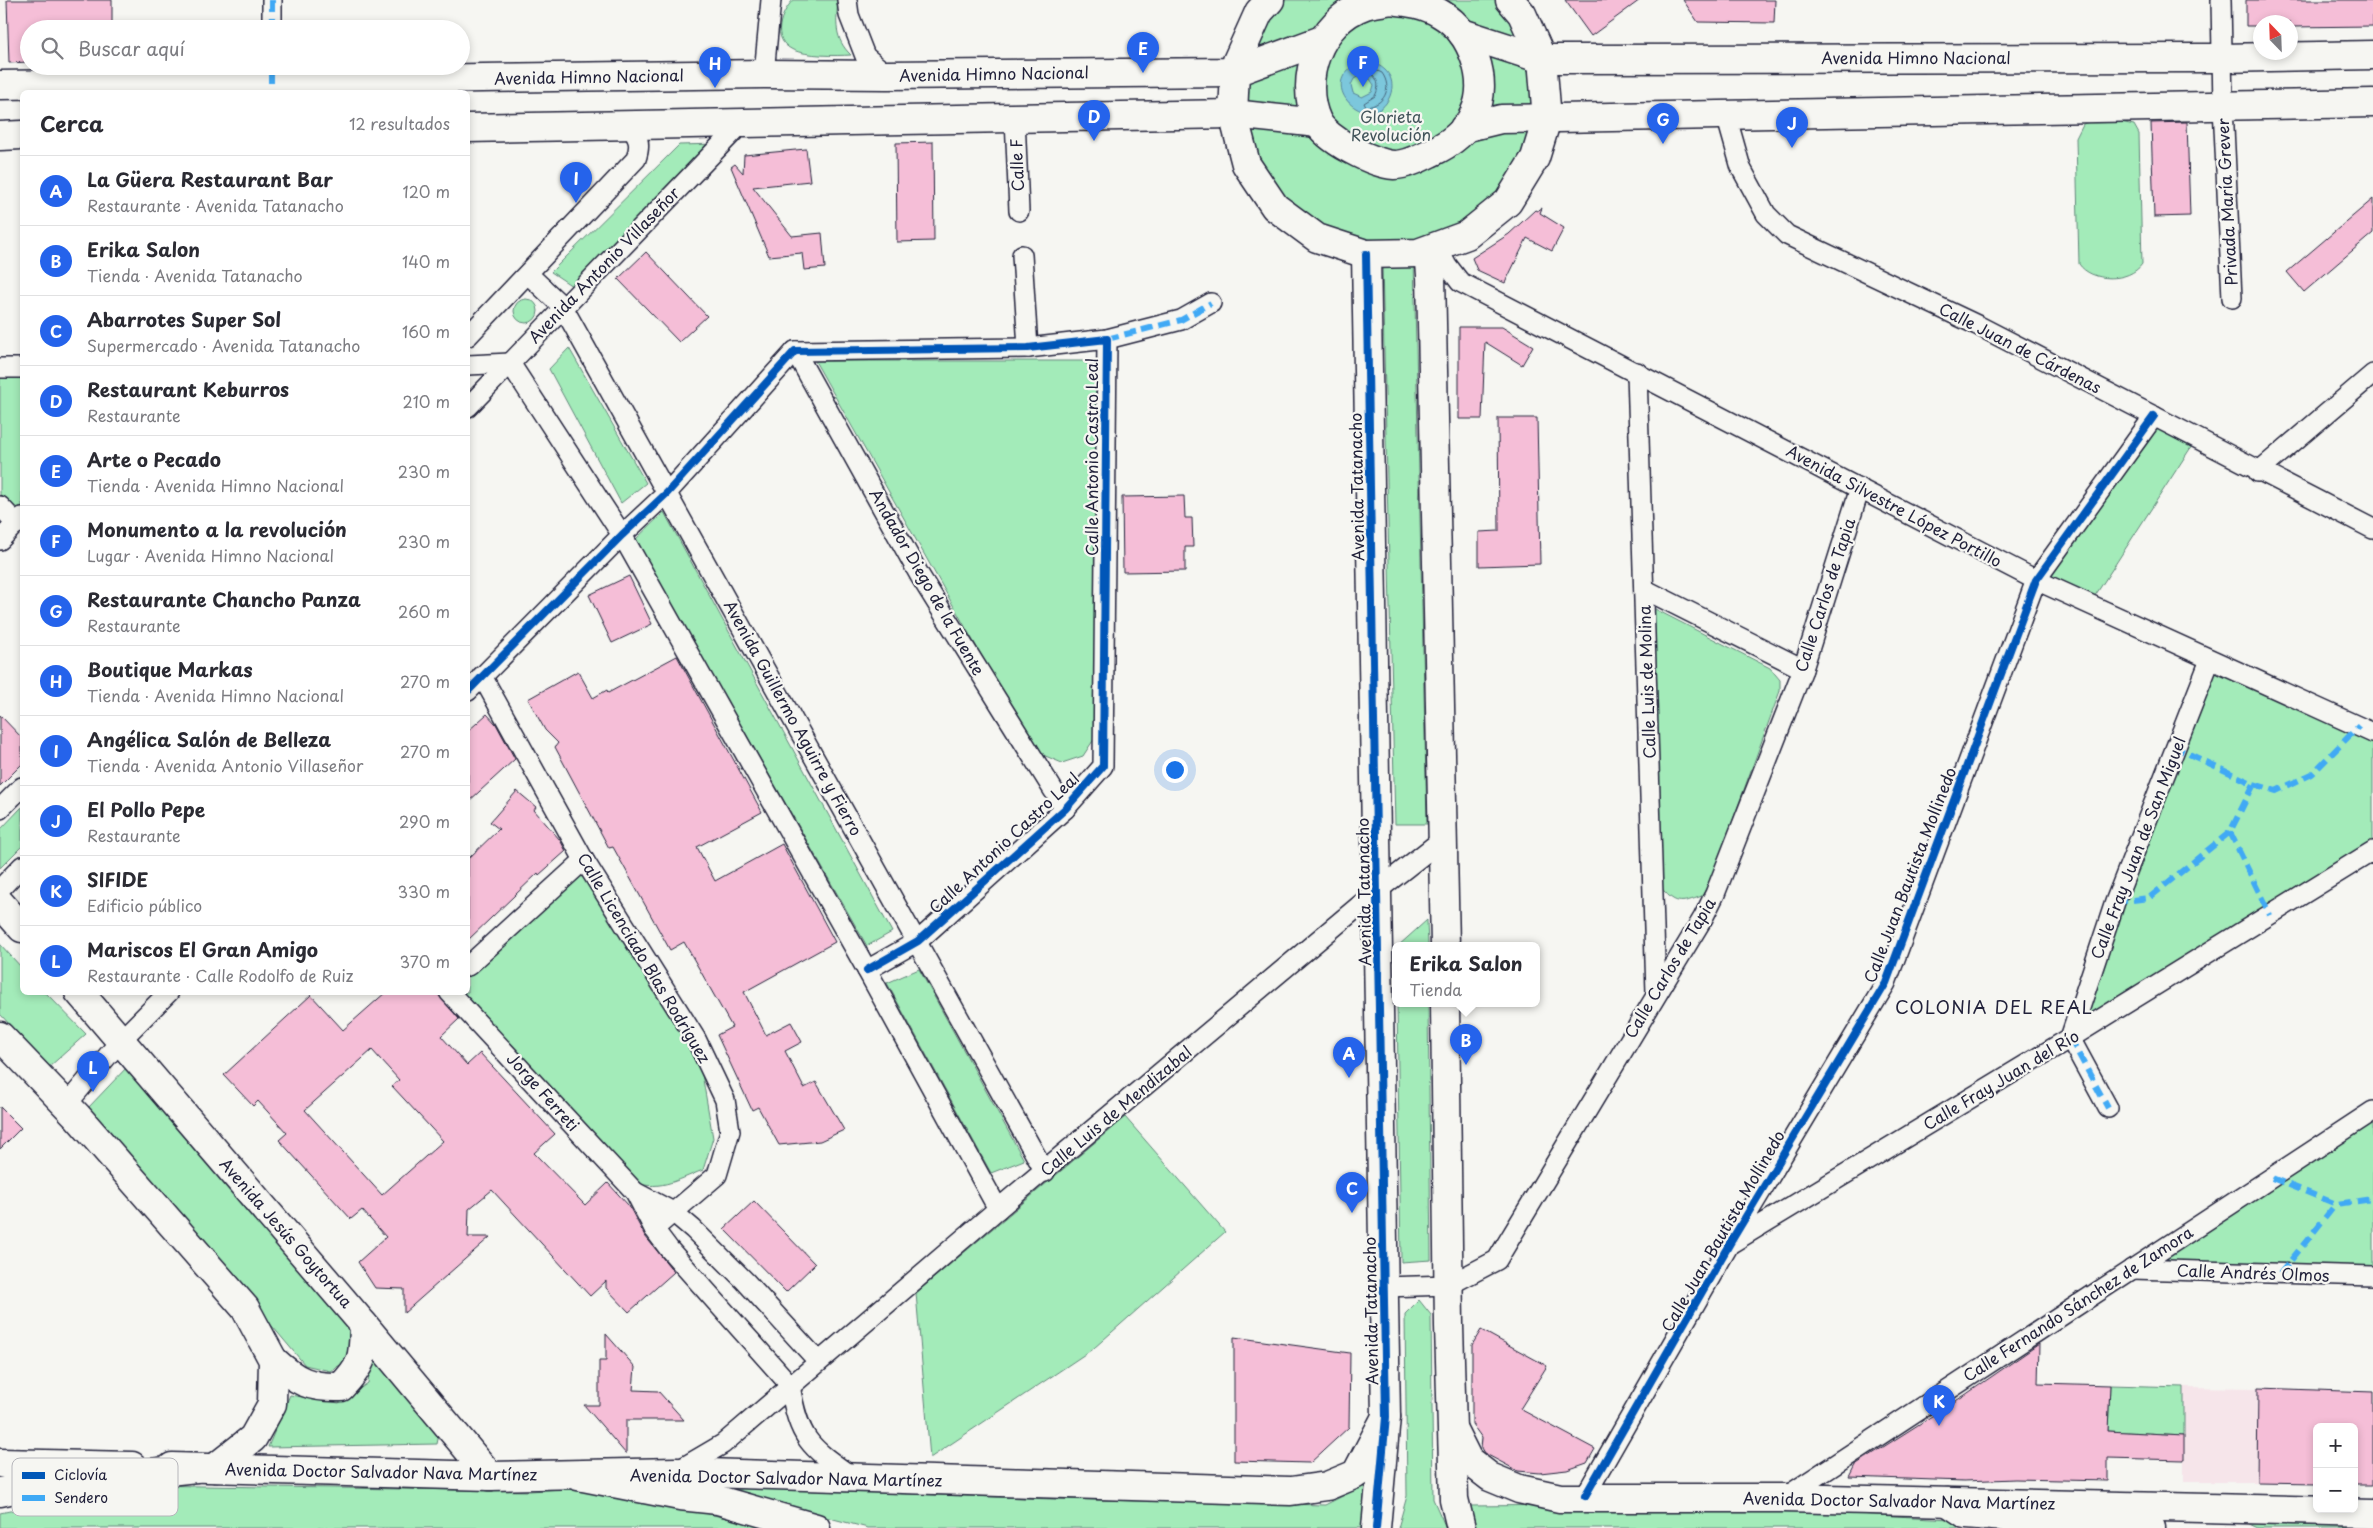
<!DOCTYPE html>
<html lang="es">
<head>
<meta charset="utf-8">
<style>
  :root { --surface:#fff; --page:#f7f7f7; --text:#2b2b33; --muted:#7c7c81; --line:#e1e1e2; --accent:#2563eb }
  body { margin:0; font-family:"Playpen Sans",sans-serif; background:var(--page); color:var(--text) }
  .controls { position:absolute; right:15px; bottom:15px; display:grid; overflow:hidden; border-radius:8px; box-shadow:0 2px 8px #0003 }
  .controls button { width:45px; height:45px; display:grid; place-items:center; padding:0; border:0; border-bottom:1px solid var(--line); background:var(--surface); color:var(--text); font:25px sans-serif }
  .compass { position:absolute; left:2253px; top:15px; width:45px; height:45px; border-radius:50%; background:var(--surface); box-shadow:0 2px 8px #0003; rotate:337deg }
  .you { position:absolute; left:1174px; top:769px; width:18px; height:18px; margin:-12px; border:4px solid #fff; border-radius:50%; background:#1a73e8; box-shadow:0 0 0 8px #1a73e833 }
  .badge { display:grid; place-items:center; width:32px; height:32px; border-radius:50%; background:var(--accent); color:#fff; font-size:16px; font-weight:700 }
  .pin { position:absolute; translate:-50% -41px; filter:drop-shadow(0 1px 2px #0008) }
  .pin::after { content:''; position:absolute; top:26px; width:18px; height:15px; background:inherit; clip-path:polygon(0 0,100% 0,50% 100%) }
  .popup { position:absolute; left:1392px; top:942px; width:148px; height:65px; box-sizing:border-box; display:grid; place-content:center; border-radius:8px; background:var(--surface); filter:drop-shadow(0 1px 4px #0005); font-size:16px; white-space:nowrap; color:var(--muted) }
  .popup b { font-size:19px; color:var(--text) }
  .popup::after { content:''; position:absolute; left:50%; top:100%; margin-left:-10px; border:10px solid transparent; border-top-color:var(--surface) }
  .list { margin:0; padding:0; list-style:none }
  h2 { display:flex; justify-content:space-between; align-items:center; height:65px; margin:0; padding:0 20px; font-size:21px }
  h2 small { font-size:16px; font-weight:400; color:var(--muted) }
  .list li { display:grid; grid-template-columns:32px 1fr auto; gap:15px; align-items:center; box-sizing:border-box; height:70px; padding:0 20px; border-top:1px solid var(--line) }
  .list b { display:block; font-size:19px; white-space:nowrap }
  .list p { margin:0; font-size:16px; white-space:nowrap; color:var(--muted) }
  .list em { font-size:16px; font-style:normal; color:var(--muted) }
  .icon { flex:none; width:28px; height:28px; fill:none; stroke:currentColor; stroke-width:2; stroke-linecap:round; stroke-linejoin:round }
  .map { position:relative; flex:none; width:2373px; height:1528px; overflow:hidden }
  .search { position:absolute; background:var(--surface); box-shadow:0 2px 8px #0003; left:20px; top:20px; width:450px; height:55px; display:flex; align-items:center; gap:12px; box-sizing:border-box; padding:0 18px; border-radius:28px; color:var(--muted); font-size:19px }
  .panel { position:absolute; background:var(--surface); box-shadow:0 2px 8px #0003; left:20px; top:90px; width:450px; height:905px; border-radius:8px }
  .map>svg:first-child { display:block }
</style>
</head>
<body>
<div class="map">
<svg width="2373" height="1528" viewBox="0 0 2373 1528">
  <rect width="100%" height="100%" fill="#f6f6f2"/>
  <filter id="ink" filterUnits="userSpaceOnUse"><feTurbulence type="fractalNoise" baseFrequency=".02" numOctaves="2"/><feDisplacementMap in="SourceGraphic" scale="10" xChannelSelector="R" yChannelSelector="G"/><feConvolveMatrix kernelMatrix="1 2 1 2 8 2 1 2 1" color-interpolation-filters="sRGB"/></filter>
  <g filter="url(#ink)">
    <polygon fill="#f6e5ea" points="2184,1387 2258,1388 2257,1482 2184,1482"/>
    <g fill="#a3ebb9" stroke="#62867a">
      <path d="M 793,0 L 838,0 C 836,22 834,39 851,55 C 835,56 807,56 793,50 C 770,39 781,13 793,0 Z"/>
      <polygon points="1270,0 1510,0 1546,118 1508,202 1429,250 1317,238 1246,164 1237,61"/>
      <path d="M 2093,121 L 2116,121 L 2134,125 L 2139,134 L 2142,264 C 2129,283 2091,282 2079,264 L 2076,138 L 2083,124 Z"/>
      <polygon points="718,144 578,290 551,272 679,145"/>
      <polygon points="1414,260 1427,824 1395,824 1382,263"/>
      <circle cx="526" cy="311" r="12"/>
      <polygon points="569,348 646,483 621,503 549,369"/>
      <polygon points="815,361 1083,361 1091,367 1096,378 1096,736 1083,756 1062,763 1036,752"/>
      <polygon points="22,368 22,517 0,506 0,369"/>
      <polygon points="2154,416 2197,438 2089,605 2036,580"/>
      <polygon points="664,512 892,932 867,946 635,540"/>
      <path d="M 1649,606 L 1770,668 L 1780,680 L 1780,691 L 1711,880 L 1702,896 C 1680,904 1675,905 1660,886 Z"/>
      <polygon points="2210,660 2373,733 2373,851 2070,1038"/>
      <polygon points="22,807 22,846 0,868 0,830"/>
      <path d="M 584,864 L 696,1039 L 713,1138 L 703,1170 C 675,1181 659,1192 628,1181 L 449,993 L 468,992 L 468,966 Z"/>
      <polygon points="1427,920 1428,946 1398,946"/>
      <polygon points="0,944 22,968 22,992 46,993 86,1034 49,1067 0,1014"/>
      <polygon points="919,969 1024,1160 991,1173 887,983"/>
      <polygon points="1397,1004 1428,1004 1431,1260 1401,1262"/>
      <polygon points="128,1066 350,1327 347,1361 330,1371 305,1365 88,1108"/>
      <polygon points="2373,1111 2373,1276 2132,1269"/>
      <polygon points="1125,1117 1225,1232 1094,1348 930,1458 916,1293"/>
      <polygon points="1419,1300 1431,1315 1433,1499 1446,1528 1398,1528 1407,1496 1405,1314"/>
      <polygon points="372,1346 441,1424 437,1444 268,1447 290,1395 339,1403 368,1383"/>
      <polygon points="2110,1385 2184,1387 2184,1435 2108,1431"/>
      <polygon points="1372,1481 1369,1528 868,1528 710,1487 1052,1499 1325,1505"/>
      <polygon points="138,1485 530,1491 594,1487 769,1528 0,1528 0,1513"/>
      <polygon points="1583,1505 1783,1510 2117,1528 1468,1528 1467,1506"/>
      <polygon points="2216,1509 2373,1512 2373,1528 2258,1528"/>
    </g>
    <path fill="#7cc7dc" stroke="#58859c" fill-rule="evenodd" d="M 1362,62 C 1381,61 1398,76 1390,96 C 1372,140 1309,82 1362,62 ZM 1361,75 L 1370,79 L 1374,85 L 1372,92 L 1362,97 L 1353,93 L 1351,85 L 1354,79 Z"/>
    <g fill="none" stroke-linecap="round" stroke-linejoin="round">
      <path stroke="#46647b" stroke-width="1" d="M 1369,67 L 1382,73 C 1393,89 1384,105 1366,107 L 1364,103 L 1375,96 C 1381,84 1377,77 1367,70 Z"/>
    </g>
    <g fill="#f5bed7" stroke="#22223b" fill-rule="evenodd">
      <polygon points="7,0 112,0 112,29 29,29 29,62 9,63"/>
      <polygon points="1565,0 1640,0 1591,36"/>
      <polygon points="1683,0 1775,0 1774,23 1698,22"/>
      <polygon points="2246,0 2373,0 2373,26 2290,27 2290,22 2260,22 2260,26 2246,26"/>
      <polygon points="2187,122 2190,216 2154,217 2151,123"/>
      <polygon points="933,142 934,241 897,242 896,143"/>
      <polygon points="806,149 810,181 753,187 792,236 822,233 825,268 804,270 802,253 769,256 731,167 735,164 743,173 744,155"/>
      <polygon points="2373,199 2373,233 2304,292 2287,272"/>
      <polygon points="1542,208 1540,213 1564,228 1552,251 1527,238 1505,283 1477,270 1472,258 1509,234 1535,210 1537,211"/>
      <polygon points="646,252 707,316 679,342 618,279"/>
      <polygon points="1459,327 1502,327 1533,346 1522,365 1485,342 1482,419 1459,419"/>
      <polygon points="1498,418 1537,418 1540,564 1479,566 1479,532 1499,531"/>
      <polygon points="1184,496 1185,518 1192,518 1193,547 1185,547 1185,571 1123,572 1122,497"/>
      <polygon points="629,576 652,624 612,643 589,595"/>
      <polygon points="677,656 762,812 697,847 715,881 782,844 835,942 744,992 766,1035 791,1022 802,1042 785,1051 804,1088 816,1082 844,1130 820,1141 779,1145 758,1107 752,1110 717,1035 732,1027 684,942 670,950 613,847 609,848 555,747 558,743 545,730 528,699 578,671 593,698 607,690 608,693"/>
      <polygon points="487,714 496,724 515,759 468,802 468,731"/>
      <polygon points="0,715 22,738 22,764 0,786"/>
      <polygon points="517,791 536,807 534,810 560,840 566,851 539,875 538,873 468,940 468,859 499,829 490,822"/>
      <path d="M 386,992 L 437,992 L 459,1019 L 441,1036 L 467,1065 L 480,1053 L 555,1134 L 534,1153 L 585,1205 L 608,1183 L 629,1206 L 645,1236 L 674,1272 L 629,1312 L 606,1288 L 606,1281 L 590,1296 L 492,1190 L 469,1209 L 468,1237 L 490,1237 L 404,1313 L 404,1289 L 375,1288 L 358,1262 L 386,1237 L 362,1210 L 351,1219 L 279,1140 L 287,1133 L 258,1101 L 253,1106 L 224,1075 L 311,995 L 343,1030 ZM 372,1050 L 399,1080 L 392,1086 L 443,1141 L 382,1195 L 305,1110 Z"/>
      <polygon points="0,1107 21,1128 0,1149"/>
      <polygon points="754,1201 815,1264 786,1292 724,1229"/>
      <polygon points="1481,1330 1547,1366 1520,1409 1595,1449 1587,1463 1567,1470 1540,1473 1518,1471 1484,1453 1481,1448 1482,1438 1472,1424 1472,1345"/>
      <polygon points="606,1334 635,1367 633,1390 658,1391 684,1420 626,1420 626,1454 584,1405 599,1405 599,1361 606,1361"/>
      <polygon points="1234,1337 1350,1353 1349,1427 1310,1463 1234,1461"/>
      <polygon points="2039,1344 2038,1383 2110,1385 2108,1431 2184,1435 2184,1460 2108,1458 2108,1481 2015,1479 1964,1481 1849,1477 1855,1465 1965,1395"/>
      <polygon points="2258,1388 2373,1392 2373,1485 2354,1485 2354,1427 2317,1427 2317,1483 2257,1482"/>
    </g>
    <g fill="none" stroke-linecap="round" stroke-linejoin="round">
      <defs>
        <g id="street">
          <polyline points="847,0 849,15 865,56 887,75"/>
          <polyline points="2221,0 2223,106 2232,298"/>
          <polyline points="272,29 272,0"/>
          <polyline points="764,74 771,0"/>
          <polyline points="1726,115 1741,168 1766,214 1787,235 1977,325 2373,529"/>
          <polyline points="1015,118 1019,211"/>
          <polyline points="1437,246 1447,265 1460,282 2036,580 2373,733"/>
          <polyline points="1022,255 1028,348"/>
          <polyline points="528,274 563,307 1045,1172"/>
          <path d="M 468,336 L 636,159 C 641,144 639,138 629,126"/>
          <polyline points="795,351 920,576 1065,809"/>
          <polyline points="468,365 510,363 622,535 867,970 998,1209"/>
          <polyline points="0,368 22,368"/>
          <polyline points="1637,372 1656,993"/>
          <polyline points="468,407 741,124"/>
          <polyline points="2258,472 2373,374"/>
          <polyline points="0,506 17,524"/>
          <polyline points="0,540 22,517"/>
          <polyline points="1644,589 1803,669"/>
          <polyline points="482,676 584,860 696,1039 725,1100 730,1131 717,1175 654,1229"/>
          <polyline points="468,691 622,535 667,493 795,351 1028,348 1107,339 1181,320 1211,303"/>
          <polyline points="0,809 22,787"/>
          <polyline points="0,889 22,866"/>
          <polyline points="468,966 584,860"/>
          <polyline points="867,970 918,941 1065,809 1103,766 1107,339"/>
          <polyline points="449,992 635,1192 654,1229 669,1249 790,1385"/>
          <polyline points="67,1104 121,1040 169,992"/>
          <polyline points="2108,1108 2070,1038 2115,902 2210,660"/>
          <polyline points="635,1192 673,1212 693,1229 745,1281 818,1361"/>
          <polyline points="1733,1242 2070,1038 2373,851"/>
          <polyline points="2132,1269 2373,1276"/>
          <polyline points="1384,1287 1449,1285 1497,1260 1703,918 1715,894 1803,669 1860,488"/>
          <path d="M 790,1385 C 799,1441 810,1447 854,1478"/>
          <polyline points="677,1471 723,1444 998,1209 1378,890 1443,839"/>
          <polyline points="1585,1496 1730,1243 1886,983 2036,580 2154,416"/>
          <polyline points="1784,1498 2373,1111"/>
        </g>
        <g id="secondary">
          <polyline points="1270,0 1259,12 1237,61 1235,72 1233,114 1246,164 1275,207 1317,238 1366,254 1418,253 1467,235 1508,202 1535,158 1547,119 1542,59 1522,14 1510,0"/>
          <path d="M 1391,0 C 1409,2 1425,4 1441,14 C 1472,32 1490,81 1474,114 C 1466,132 1448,145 1430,153 C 1420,158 1406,165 1394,165 C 1374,164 1326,140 1317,121 C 1298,79 1319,21 1365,5 C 1373,3 1382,2 1391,0 Z"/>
          <polyline points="1462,33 1542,59 2222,58 2373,55"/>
          <polyline points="0,85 764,74 887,75 1235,72 1322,40"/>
          <polyline points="468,128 1233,114 1318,123"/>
          <polyline points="1464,128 1501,119 2373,103"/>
          <polyline points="0,136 22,135"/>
          <polyline points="1429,250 1431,275 1445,946"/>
          <polyline points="1366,254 1386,1417 1376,1528"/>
          <polyline points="0,903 22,928"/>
          <polyline points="79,992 364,1325 490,1476"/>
          <polyline points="1445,1004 1449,1326 1454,1499 1461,1528"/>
          <polyline points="0,1036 77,1116 245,1308 273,1360 272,1404 253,1438 215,1468"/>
          <path d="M 273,1360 C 296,1381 309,1388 341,1387 C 364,1363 363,1357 364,1325"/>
          <polyline points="1453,1430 1468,1460 1490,1477 1519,1489 1560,1498 1784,1498 2373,1512"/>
          <polyline points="0,1463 132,1466"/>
          <polyline points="172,1467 490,1476 676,1472 1291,1491 1327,1486 1356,1474 1386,1417"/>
        </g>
        <g id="highway">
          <polyline points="578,1476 680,1496 718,1500 816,1528"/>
          <polyline points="0,1492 23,1487 196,1468"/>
          <polyline points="1948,1502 1966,1514 2151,1528"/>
        </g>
      </defs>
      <use href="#street" stroke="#22223b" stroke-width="22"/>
      <use href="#secondary" stroke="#22223b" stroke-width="31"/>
      <use href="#highway" stroke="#22223b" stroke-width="31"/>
      <use href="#street" stroke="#f6f6f2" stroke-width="19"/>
      <use href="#secondary" stroke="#f6f6f2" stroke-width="28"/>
      <use href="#highway" stroke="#f6f6f2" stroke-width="28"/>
      <g stroke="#3fa9f5" stroke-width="6" stroke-dasharray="12 6" stroke-linecap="butt">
        <polyline points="272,29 272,0"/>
        <polyline points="271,83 271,66"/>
        <polyline points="1107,339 1181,320 1211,303"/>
        <polyline points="2254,784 2276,791 2312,774 2359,726"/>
        <polyline points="2230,832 2270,915"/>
        <polyline points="2115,902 2149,898 2230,832 2254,784 2176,748"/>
        <polyline points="2070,1038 2108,1108"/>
        <polyline points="2272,1178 2336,1204 2373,1199"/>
        <polyline points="2280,1274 2336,1204"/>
      </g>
      <defs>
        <g id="cycleway">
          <polyline points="1366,254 1386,1417 1376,1528"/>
          <polyline points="468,691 622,535 667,493 795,351 1028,348 1107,339 1103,766 1065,809 918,941 867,970"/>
          <polyline points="1585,1496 1730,1243 1886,983 2036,580 2154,416"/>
        </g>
      </defs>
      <use href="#cycleway" stroke="#f6f6f2" stroke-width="11"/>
      <use href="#cycleway" stroke="#0057b8" stroke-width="8"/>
    </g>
  </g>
  <g text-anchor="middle" stroke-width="4.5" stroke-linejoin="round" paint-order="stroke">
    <g font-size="16" fill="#22223b" stroke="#f6f6f2">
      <text x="1916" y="64">Avenida Himno Nacional</text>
      <text transform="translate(994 74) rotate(-1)" y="6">Avenida Himno Nacional</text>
      <text transform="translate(589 77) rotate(-1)" y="6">Avenida Himno Nacional</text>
      <text transform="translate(1017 165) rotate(-92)" y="6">Calle F</text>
      <text transform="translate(2227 202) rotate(-93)" y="6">Privada María Grever</text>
      <text transform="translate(604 265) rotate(-46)" y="6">Avenida Antonio Villaseñor</text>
      <text transform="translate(2020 348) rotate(27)" y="6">Calle Juan de Cárdenas</text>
      <text transform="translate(1092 457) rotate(-90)" y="6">Calle Antonio Castro Leal</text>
      <text transform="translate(1357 487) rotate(-91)" y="6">Avenida Tatanacho</text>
      <text transform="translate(1894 506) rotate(28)" y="6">Avenida Silvestre López Portillo</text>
      <text transform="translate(927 582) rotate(60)" y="6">Andador Diego de la Fuente</text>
      <text transform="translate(1825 595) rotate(-72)" y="6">Calle Carlos de Tapia</text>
      <text transform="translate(1647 682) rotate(-92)" y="6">Calle Luis de Molina</text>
      <text transform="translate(793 718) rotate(61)" y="6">Avenida Guillermo Aguirre y Fierro</text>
      <text transform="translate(1004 843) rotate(-43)" y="6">Calle Antonio Castro Leal</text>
      <text transform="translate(2138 848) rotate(-69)" y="6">Calle Fray Juan de San Miguel</text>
      <text transform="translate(1910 875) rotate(-69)" y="6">Calle Juan Bautista Mollinedo</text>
      <text transform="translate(1364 892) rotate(-91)" y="6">Avenida Tatanacho</text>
      <text transform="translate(644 958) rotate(59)" y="6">Calle Licenciado Blas Rodríguez</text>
      <text transform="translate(1670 968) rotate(-59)" y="6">Calle Carlos de Tapia</text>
      <text transform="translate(2001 1080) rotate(-31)" y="6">Calle Fray Juan del Río</text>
      <text transform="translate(543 1092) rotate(48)" y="6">Jorge Ferreti</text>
      <text transform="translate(1116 1111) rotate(-40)" y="6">Calle Luis de Mendizabal</text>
      <text transform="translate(1723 1231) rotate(-60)" y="6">Calle Juan Bautista Mollinedo</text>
      <text transform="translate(286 1233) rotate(49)" y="6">Avenida Jesús Goytortua</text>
      <text transform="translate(2253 1273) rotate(2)" y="6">Calle Andrés Olmos</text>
      <text transform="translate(2078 1304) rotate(-33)" y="6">Calle Fernando Sánchez de Zamora</text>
      <text transform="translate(1371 1311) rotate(-91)" y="6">Avenida Tatanacho</text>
      <text transform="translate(381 1472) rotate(1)" y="6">Avenida Doctor Salvador Nava Martínez</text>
      <text transform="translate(786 1478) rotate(1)" y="6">Avenida Doctor Salvador Nava Martínez</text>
      <text transform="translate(1899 1501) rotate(1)" y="6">Avenida Doctor Salvador Nava Martínez</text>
    </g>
    <g font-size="16" fill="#42545a" stroke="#f6f6f2">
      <text x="1391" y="123">Glorieta<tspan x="1391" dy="18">Revolución</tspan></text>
    </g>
    <g font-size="18" letter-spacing="1" fill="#22223b" stroke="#f6f6f2">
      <text x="1994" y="1014">COLONIA DEL REAL</text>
    </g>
  </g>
  <rect x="12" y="1458" width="166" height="58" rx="8" fill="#f6f6f2" stroke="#b6b6bb" stroke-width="1"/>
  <rect x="22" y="1472" width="23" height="7" fill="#0057b8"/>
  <rect x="22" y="1495" width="23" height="6" fill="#3fa9f5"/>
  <g font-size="14" fill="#22223b">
    <text x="54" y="1480">Ciclovía</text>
    <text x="54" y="1503">Sendero</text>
  </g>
</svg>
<div class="controls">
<button>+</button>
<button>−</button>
</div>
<svg class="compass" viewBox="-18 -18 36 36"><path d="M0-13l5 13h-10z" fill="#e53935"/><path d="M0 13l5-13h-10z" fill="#7c7c81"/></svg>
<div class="you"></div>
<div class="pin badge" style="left:1349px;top:1078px">A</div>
<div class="pin badge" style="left:1466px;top:1065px">B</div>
<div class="popup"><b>Erika Salon</b>Tienda</div>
<div class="pin badge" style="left:1352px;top:1213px">C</div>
<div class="pin badge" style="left:1094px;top:141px">D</div>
<div class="pin badge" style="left:1143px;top:73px">E</div>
<div class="pin badge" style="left:1363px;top:87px">F</div>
<div class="pin badge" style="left:1663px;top:144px">G</div>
<div class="pin badge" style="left:715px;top:88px">H</div>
<div class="pin badge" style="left:576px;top:203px">I</div>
<div class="pin badge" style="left:1792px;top:148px">J</div>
<div class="pin badge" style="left:1939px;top:1426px">K</div>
<div class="pin badge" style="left:93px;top:1092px">L</div>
<div class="search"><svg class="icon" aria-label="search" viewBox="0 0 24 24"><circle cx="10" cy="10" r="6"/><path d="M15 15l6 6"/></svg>Buscar aquí</div>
<section class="panel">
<h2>Cerca<small>12 resultados</small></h2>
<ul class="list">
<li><span class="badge">A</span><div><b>La Güera Restaurant Bar</b><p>Restaurante · Avenida Tatanacho</p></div><em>120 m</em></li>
<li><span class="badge">B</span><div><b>Erika Salon</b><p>Tienda · Avenida Tatanacho</p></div><em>140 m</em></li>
<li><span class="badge">C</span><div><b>Abarrotes Super Sol</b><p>Supermercado · Avenida Tatanacho</p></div><em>160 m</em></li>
<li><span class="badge">D</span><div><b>Restaurant Keburros</b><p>Restaurante</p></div><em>210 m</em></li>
<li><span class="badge">E</span><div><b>Arte o Pecado</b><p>Tienda · Avenida Himno Nacional</p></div><em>230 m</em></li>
<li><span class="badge">F</span><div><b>Monumento a la revolución</b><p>Lugar · Avenida Himno Nacional</p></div><em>230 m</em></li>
<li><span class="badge">G</span><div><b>Restaurante Chancho Panza</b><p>Restaurante</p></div><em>260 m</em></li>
<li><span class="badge">H</span><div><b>Boutique Markas</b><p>Tienda · Avenida Himno Nacional</p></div><em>270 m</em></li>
<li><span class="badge">I</span><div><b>Angélica Salón de Belleza</b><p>Tienda · Avenida Antonio Villaseñor</p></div><em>270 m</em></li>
<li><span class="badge">J</span><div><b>El Pollo Pepe</b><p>Restaurante</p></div><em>290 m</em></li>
<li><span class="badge">K</span><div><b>SIFIDE</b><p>Edificio público</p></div><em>330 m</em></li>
<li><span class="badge">L</span><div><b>Mariscos El Gran Amigo</b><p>Restaurante · Calle Rodolfo de Ruiz</p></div><em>370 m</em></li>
</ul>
</section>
</div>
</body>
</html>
